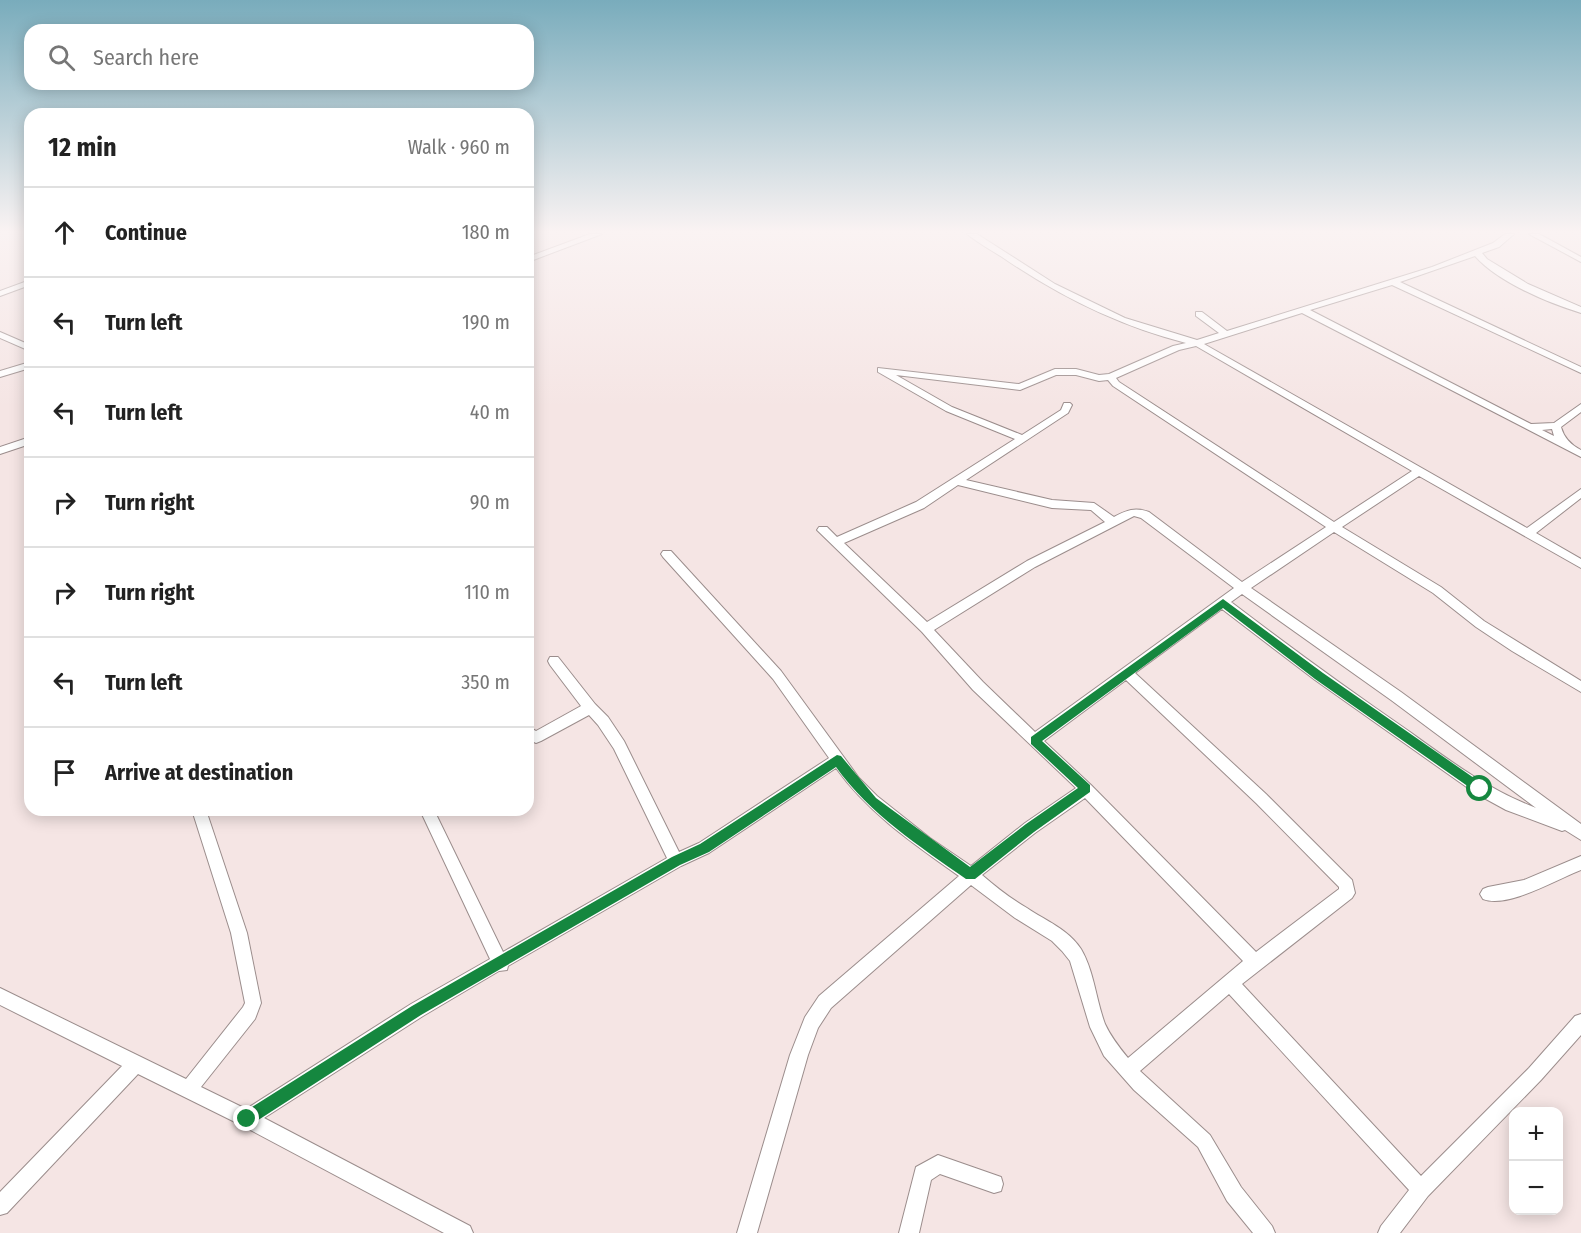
<!DOCTYPE html>
<html lang="en">
<head>
<meta charset="utf-8">
<style>
  :root { --surface:#fff; --page:#f6f6f6; --text:#222; --muted:#767676; --line:#e0e0e0 }
  body { margin:0; font-family:"Fira Sans Condensed",sans-serif; background:var(--page); color:var(--text) }
  .controls { position:absolute; right:18px; bottom:18px; display:grid; overflow:hidden; border-radius:12px; box-shadow:0 3px 15px #0003 }
  .controls button { width:54px; height:54px; display:grid; place-items:center; padding:0; border:0; border-bottom:2px solid var(--line); background:var(--surface); color:var(--text); font:30px sans-serif }
  .stop { position:absolute; width:18px; height:18px; margin:-14px; border:4px solid #15873f; border-radius:50%; background:#fff }
  .stop.end { background:#15873f; border-color:#fff; box-shadow:0 2px 6px #0008 }
  .list { margin:0; padding:0; list-style:none }
  h2 { display:flex; justify-content:space-between; align-items:center; height:78px; margin:0; padding:0 24px; font-size:26px }
  h2 small { font-size:20px; font-weight:400; color:var(--muted) }
  .list li { display:grid; grid-template-columns:39px 1fr auto; gap:18px; align-items:center; box-sizing:border-box; height:90px; padding:0 24px; border-top:2px solid var(--line) }
  .list b { display:block; font-size:22px; white-space:nowrap }
  .list em { font-size:20px; font-style:normal; color:var(--muted) }
  .icon { flex:none; width:33px; height:33px; fill:none; stroke:currentColor; stroke-width:2; stroke-linecap:round; stroke-linejoin:round }
  .map { position:relative; flex:none; width:1581px; height:1233px; overflow:hidden }
  .search { position:absolute; background:var(--surface); box-shadow:0 3px 15px #0003; left:24px; top:24px; width:510px; height:66px; display:flex; align-items:center; gap:15px; box-sizing:border-box; padding:0 21px; border-radius:18px; color:var(--muted); font-size:22px }
  .panel { position:absolute; background:var(--surface); box-shadow:0 3px 15px #0003; left:24px; top:108px; width:510px; height:708px; border-radius:18px }
  .map>svg:first-child { display:block }
</style>
</head>
<body>
<div class="map">
<svg width="1581" height="1233" viewBox="0 0 1581 1233">
  <rect width="100%" height="100%" fill="#f5e5e4"/>
  <g fill="none" stroke-linecap="round" stroke-linejoin="round">
    <defs>
      <g id="street">
        <polygon points="590,234 602,234 528,262 528,257"/>
        <path d="M 967,234 L 977,234 L 1055,284 L 1125,318 L 1197,340 L 1219,333 L 1196,316 L 1196,312 L 1202,312 L 1227,331 L 1432,267 L 1493,243 L 1505,234 L 1514,234 L 1499,247 L 1482,253 L 1487,259 L 1528,284 L 1581,307 L 1581,313 C 1548,303 1498,282 1475,256 L 1400,282 L 1581,367 L 1581,373 L 1392,285 L 1310,310 L 1531,424 L 1554,423 L 1581,404 L 1581,412 L 1561,427 C 1564,438 1571,445 1581,450 L 1581,457 L 1302,313 L 1204,344 L 1527,528 L 1581,489 L 1581,498 L 1536,533 L 1581,559 L 1581,568 L 1419,476 L 1342,527 L 1441,587 L 1484,621 L 1581,681 L 1581,692 L 1512,651 L 1476,627 L 1433,593 L 1334,532 L 1251,588 L 1401,692 L 1581,824 L 1581,840 L 1565,830 L 1562,831 L 1506,810 L 1475,793 L 1315,680 L 1222,609 L 1135,673 L 1266,794 L 1352,880 L 1355,893 L 1352,898 L 1242,984 L 1421,1176 L 1529,1068 L 1575,1016 L 1581,1014 L 1581,1035 L 1541,1080 L 1428,1196 L 1400,1233 L 1378,1233 L 1381,1226 L 1409,1190 L 1229,994 L 1140,1071 L 1210,1135 L 1241,1187 L 1272,1226 L 1275,1233 L 1253,1233 L 1227,1201 L 1198,1147 L 1134,1090 L 1104,1056 L 1090,1027 L 1070,961 L 1062,951 L 1052,941 L 1015,918 L 971,885 L 831,1008 L 818,1028 L 808,1055 L 757,1233 L 737,1233 L 790,1055 L 805,1017 L 819,996 L 959,876 C 914,844 868,813 836,768 L 709,853 L 681,866 L 508,966 L 507,970 L 499,971 L 423,1016 L 264,1118 L 470,1226 L 473,1233 L 444,1233 L 241,1125 L 138,1074 L 7,1213 L 0,1215 L 0,1192 L 122,1066 L 0,1005 L 0,988 L 186,1079 L 243,1007 L 245,1003 L 231,933 L 192,810 L 206,810 L 247,933 L 261,1003 L 255,1019 L 201,1087 L 246,1109 L 411,1004 L 490,959 L 420,810 L 434,810 L 503,952 L 667,858 L 614,749 L 598,725 L 589,715 L 541,741 L 536,743 L 528,739 L 528,727 L 536,731 L 581,706 L 550,665 L 548,661 L 550,657 L 558,657 L 595,704 L 608,717 L 624,741 L 679,852 L 699,843 L 829,758 L 773,679 L 663,557 L 661,554 L 663,551 L 671,551 L 781,671 L 859,778 L 877,796 L 930,838 L 971,866 L 1025,823 L 1076,788 L 973,690 L 922,632 L 817,530 L 819,527 L 827,527 L 837,537 L 916,502 L 1015,439 L 946,411 L 878,372 L 878,368 L 1019,384 L 1055,369 L 1076,369 L 1099,375 L 1109,374 L 1173,346 L 1186,343 C 1119,326 1059,296 1002,257 C 991,250 978,243 967,234 ZM 1196,346 L 1412,471 L 1334,522 L 1119,382 L 1116,378 L 1179,350 ZM 896,375 L 1020,390 L 1056,375 L 1076,375 L 1099,381 L 1108,380 L 1113,386 L 1326,527 L 1242,582 L 1149,512 C 1135,507 1127,510 1114,517 L 1094,503 L 1052,500 L 966,480 L 1068,413 L 1072,405 L 1070,403 L 1064,403 L 1061,410 L 1022,435 L 952,407 ZM 1552,429 L 1554,436 L 1542,430 ZM 958,485 L 1052,508 L 1091,510 L 1105,522 L 1027,561 L 927,622 L 844,543 L 924,508 ZM 1134,516 L 1141,518 L 1234,588 L 1035,732 L 983,682 L 934,630 L 1035,567 ZM 1242,594 L 1391,700 L 1536,808 C 1489,790 1450,761 1410,732 C 1349,690 1290,647 1231,602 ZM 1126,680 L 1256,803 L 1339,887 L 1339,889 L 1256,952 L 1091,785 L 1044,741 ZM 1085,798 L 1243,961 L 1128,1058 C 1119,1047 1111,1037 1105,1024 C 1096,1000 1094,971 1081,949 C 1068,929 1046,921 1027,908 C 1011,899 996,887 982,875 L 1035,833 Z"/>
        <polygon points="1529,234 1539,234 1581,257 1581,262"/>
        <polygon points="30,280 30,285 0,296 0,291"/>
        <polygon points="0,332 30,345 30,351 0,338"/>
        <polygon points="30,362 30,368 0,377 0,371"/>
        <polygon points="30,437 30,444 0,454 0,447"/>
        <path d="M 1581,856 L 1581,870 C 1557,879 1508,909 1483,899 L 1480,894 L 1483,889 L 1488,887 L 1524,880 Z"/>
        <polygon points="938,1155 1001,1177 1003,1184 1001,1191 994,1193 940,1174 931,1180 919,1233 899,1233 916,1167"/>
      </g>
    </defs>
    <use href="#street" stroke="#9b8d8c" stroke-width="2"/>
    <use href="#street" fill="#fff" fill-rule="evenodd"/>
  </g>
  <linearGradient id="sky" x2="0" y2="1"><stop stop-color="#79acbc"/><stop offset="0.57" stop-color="#faf3f3"/><stop offset="1" stop-color="#faf3f3" stop-opacity="0"/></linearGradient>
  <rect width="1581" height="407" fill="url(#sky)"/>
  <path fill="#15873f" d="M 1223,599 L 1323,673 L 1484,785 L 1484,792 L 1476,792 L 1315,679 L 1223,608 L 1042,741 L 1090,785 L 1090,792 L 1034,832 L 975,879 L 966,879 C 919,846 870,814 836,767 L 709,852 L 680,865 L 421,1015 L 252,1124 L 247,1126 L 241,1124 L 239,1119 L 241,1114 L 412,1006 L 672,857 L 700,844 L 837,755 L 841,756 L 876,798 L 970,867 L 1026,824 L 1078,788 L 1031,744 L 1031,737 Z"/>
</svg>
<div class="controls">
<button>+</button>
<button>−</button>
</div>
<div class="stop" style="left:1480px;top:789px"></div>
<div class="stop end" style="left:247px;top:1119px"></div>
<div class="search"><svg class="icon" aria-label="search" viewBox="0 0 24 24"><circle cx="10" cy="10" r="6"/><path d="M15 15l6 6"/></svg>Search here</div>
<section class="panel">
<h2>12 min<small>Walk · 960 m</small></h2>
<ul class="list">
<li><svg class="icon" aria-label="ahead" viewBox="0 0 24 24"><path d="M12 20V5M6 11l6-6 6 6"/></svg><div><b>Continue</b></div><em>180 m</em></li>
<li><svg class="icon" aria-label="left" viewBox="0 0 24 24"><path d="M17 20v-9H6M10 6l-5 5 5 5"/></svg><div><b>Turn left</b></div><em>190 m</em></li>
<li><svg class="icon" aria-label="left" viewBox="0 0 24 24"><path d="M17 20v-9H6M10 6l-5 5 5 5"/></svg><div><b>Turn left</b></div><em>40 m</em></li>
<li><svg class="icon" aria-label="right" viewBox="0 0 24 24"><path d="M7 20v-9h11M14 6l5 5-5 5"/></svg><div><b>Turn right</b></div><em>90 m</em></li>
<li><svg class="icon" aria-label="right" viewBox="0 0 24 24"><path d="M7 20v-9h11M14 6l5 5-5 5"/></svg><div><b>Turn right</b></div><em>110 m</em></li>
<li><svg class="icon" aria-label="left" viewBox="0 0 24 24"><path d="M17 20v-9H6M10 6l-5 5 5 5"/></svg><div><b>Turn left</b></div><em>350 m</em></li>
<li><svg class="icon" aria-label="arrive" viewBox="0 0 24 24"><path d="M6 21V4h12l-3 4 3 4H6"/></svg><div><b>Arrive at destination</b></div></li>
</ul>
</section>
</div>
</body>
</html>
